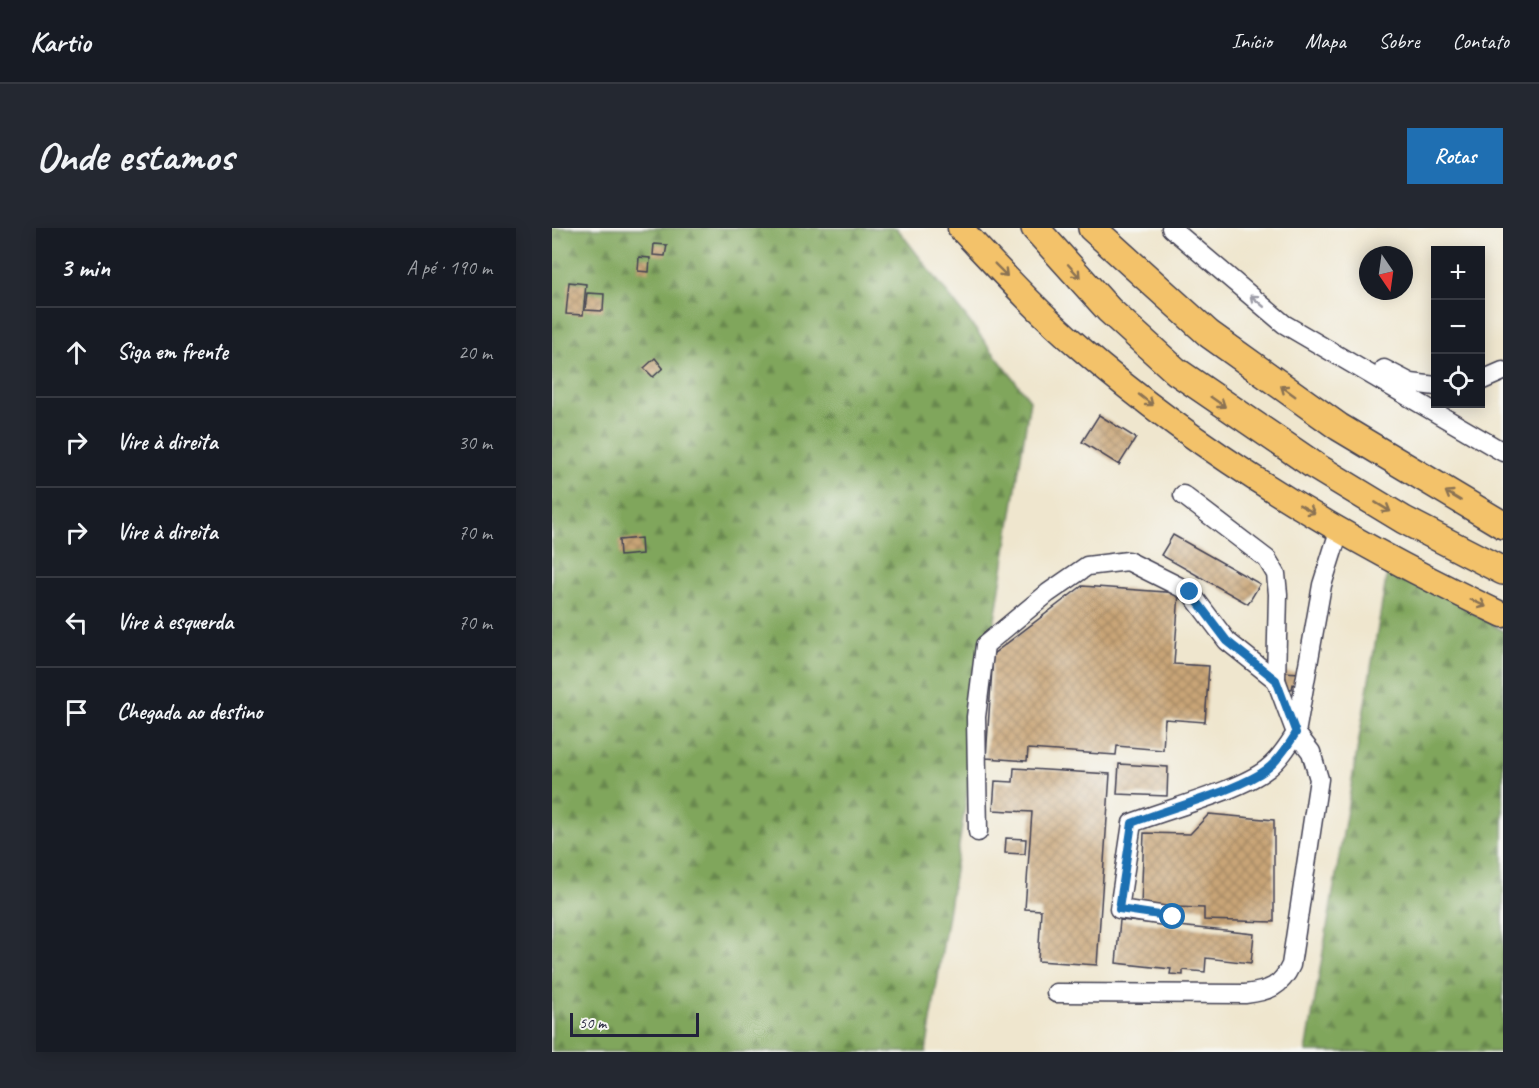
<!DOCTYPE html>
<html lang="pt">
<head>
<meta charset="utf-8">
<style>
  :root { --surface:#171b24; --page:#242831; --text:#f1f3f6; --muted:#9ea1a6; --line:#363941; --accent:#1f6fb2 }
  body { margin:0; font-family:Caveat,sans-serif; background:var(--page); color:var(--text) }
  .controls { position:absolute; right:18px; top:18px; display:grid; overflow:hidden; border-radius:0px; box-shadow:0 3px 15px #0003 }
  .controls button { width:54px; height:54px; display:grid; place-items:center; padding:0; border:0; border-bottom:2px solid var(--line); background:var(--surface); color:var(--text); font:30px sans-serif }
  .compass { position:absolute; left:807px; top:18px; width:54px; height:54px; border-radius:50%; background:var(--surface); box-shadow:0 3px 15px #0003; rotate:167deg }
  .scale { position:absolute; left:18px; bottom:15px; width:129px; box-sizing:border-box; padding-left:6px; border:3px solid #22223b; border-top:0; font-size:16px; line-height:21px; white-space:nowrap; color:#22223b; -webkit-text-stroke:4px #f6f6f2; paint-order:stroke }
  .stop { position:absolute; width:18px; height:18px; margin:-14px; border:4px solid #1f6fb2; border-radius:50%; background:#fff }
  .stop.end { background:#1f6fb2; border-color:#fff; box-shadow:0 2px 6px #0008 }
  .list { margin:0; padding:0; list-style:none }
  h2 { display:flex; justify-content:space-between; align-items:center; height:78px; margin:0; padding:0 24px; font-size:26px }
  h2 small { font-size:20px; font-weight:400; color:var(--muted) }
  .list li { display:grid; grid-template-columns:39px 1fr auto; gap:18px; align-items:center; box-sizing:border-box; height:90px; padding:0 24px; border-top:2px solid var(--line) }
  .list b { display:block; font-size:22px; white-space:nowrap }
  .list em { font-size:20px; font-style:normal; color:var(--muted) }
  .icon { flex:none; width:33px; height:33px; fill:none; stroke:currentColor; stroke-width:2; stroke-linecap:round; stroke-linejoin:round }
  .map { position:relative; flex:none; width:951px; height:824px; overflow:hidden; border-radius:0px }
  header { display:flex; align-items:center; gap:36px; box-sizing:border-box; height:84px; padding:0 30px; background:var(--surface); border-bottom:2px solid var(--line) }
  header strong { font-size:28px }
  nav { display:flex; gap:33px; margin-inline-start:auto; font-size:21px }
  .intro { display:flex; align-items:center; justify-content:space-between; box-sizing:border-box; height:144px; padding:0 36px }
  h1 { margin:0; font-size:42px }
  .button { padding:15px 27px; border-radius:0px; background:var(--accent); color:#fff; font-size:21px; font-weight:700 }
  main { display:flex; gap:36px; padding:0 36px }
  aside { flex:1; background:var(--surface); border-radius:0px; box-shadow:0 3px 15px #0003 }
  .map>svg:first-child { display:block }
</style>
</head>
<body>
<header>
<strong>Kartio</strong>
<nav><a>Início</a><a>Mapa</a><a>Sobre</a><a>Contato</a></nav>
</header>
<div class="intro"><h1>Onde estamos</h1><a class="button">Rotas</a></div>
<main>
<aside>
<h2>3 min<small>A pé · 190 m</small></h2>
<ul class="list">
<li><svg class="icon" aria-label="ahead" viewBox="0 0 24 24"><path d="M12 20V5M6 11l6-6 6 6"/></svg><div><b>Siga em frente</b></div><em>20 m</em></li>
<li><svg class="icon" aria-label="right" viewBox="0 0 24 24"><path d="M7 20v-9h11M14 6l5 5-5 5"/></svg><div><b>Vire à direita</b></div><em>30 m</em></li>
<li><svg class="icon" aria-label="right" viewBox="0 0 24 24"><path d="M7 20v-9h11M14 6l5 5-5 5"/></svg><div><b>Vire à direita</b></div><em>70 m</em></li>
<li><svg class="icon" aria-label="left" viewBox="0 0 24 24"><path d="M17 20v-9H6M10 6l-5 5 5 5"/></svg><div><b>Vire à esquerda</b></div><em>70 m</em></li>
<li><svg class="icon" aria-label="arrive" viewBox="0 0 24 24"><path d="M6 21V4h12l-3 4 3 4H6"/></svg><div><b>Chegada ao destino</b></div></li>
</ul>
</aside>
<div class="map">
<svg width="951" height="824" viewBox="0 0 951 824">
  <defs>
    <pattern id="forest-firs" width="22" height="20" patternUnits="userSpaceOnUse" patternTransform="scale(1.5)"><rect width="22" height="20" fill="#80a65c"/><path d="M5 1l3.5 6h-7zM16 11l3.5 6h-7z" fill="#68874d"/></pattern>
    <pattern id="building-cross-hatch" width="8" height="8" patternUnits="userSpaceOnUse" patternTransform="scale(1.5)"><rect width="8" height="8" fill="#c9a577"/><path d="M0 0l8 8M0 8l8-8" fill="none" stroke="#a38663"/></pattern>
  </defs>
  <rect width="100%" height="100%" fill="#f6f6f2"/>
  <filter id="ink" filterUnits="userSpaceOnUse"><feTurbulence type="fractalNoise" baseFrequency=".0167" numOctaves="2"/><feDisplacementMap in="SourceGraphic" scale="12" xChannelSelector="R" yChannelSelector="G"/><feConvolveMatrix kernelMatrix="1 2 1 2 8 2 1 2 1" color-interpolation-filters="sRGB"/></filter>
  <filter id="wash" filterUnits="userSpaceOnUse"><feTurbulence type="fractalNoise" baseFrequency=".008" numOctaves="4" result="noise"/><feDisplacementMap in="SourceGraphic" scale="24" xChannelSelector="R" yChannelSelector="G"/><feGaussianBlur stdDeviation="1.35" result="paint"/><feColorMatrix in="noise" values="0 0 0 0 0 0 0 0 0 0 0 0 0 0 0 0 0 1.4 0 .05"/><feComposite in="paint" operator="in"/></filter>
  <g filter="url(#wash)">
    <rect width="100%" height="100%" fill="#efe6ce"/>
    <g fill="url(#forest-firs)" stroke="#51644c" stroke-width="1.5">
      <polygon points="0,0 345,0 478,172 374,824 0,824"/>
      <polygon points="837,334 951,403 951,824 754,824"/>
    </g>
    <g id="blocks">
      <g fill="url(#building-cross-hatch)">
        <polygon points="102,16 115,17 113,28 101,27"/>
        <polygon points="87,29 98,30 97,44 86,43"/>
        <polygon points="17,54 34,56 31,87 14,86"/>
        <polygon points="35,65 52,66 51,83 33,82"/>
        <polygon points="103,130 111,140 101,149 92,140"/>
        <polygon points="547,187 584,210 567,237 530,214"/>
        <polygon points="621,307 708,356 696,376 609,327"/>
        <polygon points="89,310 90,326 68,328 67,312"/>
        <polygon points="530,358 627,365 622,436 657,438 653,494 613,491 611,522 565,518 564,527 476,521 475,533 434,530 441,426"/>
        <polygon points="731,444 748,445 747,457 741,456 740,461 729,460"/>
        <polygon points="567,536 616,539 615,568 565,566"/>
        <polygon points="462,540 558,546 545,737 486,733 489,682 473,681 480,584 441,582 443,553 461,554"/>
        <polygon points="657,586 722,592 722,694 652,692 652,680 589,678 592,605 638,606"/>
        <polygon points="454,610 474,611 473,626 453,625"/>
        <polygon points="568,692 702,706 699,735 654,730 653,744 631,742 631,747 618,746 619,741 564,735"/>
      </g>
    </g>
  </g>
  <g filter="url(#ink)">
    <use href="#blocks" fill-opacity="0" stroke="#413f51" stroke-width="1.5"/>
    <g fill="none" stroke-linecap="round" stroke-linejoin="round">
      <defs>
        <g id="minor">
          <polyline points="619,0 732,96 951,224"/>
          <polyline points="832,141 859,155 884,158"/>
          <polyline points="928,153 951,143"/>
          <polyline points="631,267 715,331 724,346 726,366 724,452"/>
          <path d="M 426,604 L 424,489 L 433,417 L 496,365 L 535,338 L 576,333 L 638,364 L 675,413 L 724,452 L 744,505 L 759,524 L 767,551 L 739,737 C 729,759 717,763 693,766 L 504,765"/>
          <path d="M 621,689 L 567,681 L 580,595 C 615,581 687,563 715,541 C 727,532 736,518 744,505 L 770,357 L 788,300"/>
        </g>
        <path id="major" d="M 408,0 C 446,40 485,83 527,119 C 653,229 800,316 951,387"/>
        <g id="highway">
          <polyline points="483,0 557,82 624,143 763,238 852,292 951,343"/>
          <polyline points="540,0 657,106 787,199 951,297"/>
        </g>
      </defs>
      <use href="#minor" stroke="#413f51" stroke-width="21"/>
      <use href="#major" stroke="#413f51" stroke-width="27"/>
      <use href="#highway" stroke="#413f51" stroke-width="30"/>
      <use href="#minor" stroke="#fff" stroke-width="18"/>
      <use href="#major" stroke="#f3c26a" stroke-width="24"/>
      <use href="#highway" stroke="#f3c26a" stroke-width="27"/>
    </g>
    <defs><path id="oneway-shaft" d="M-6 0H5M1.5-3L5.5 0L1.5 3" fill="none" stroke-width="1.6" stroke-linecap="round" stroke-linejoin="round" transform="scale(1.5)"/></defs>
    <g stroke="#8a7252">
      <use href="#oneway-shaft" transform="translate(449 42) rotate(45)"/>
      <use href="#oneway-shaft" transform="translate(522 43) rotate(48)"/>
      <use href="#oneway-shaft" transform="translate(736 163) rotate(-144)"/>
      <use href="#oneway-shaft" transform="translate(594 172) rotate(38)"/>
      <use href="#oneway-shaft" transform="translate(666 174) rotate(35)"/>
      <use href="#oneway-shaft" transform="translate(901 268) rotate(-149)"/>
      <use href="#oneway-shaft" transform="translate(831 279) rotate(31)"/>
      <use href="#oneway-shaft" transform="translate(755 281) rotate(29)"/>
      <use href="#oneway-shaft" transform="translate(926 375) rotate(25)"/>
    </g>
    <use stroke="#9c9ca7" href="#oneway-shaft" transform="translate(705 73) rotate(-140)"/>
  </g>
  <g fill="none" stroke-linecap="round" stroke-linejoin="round" filter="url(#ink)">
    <path stroke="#1f6fb2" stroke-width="8" d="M 621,689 L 567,681 L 580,595 C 616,580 686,563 715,541 C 727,532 736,518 744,505 L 724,452 L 675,413 L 638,364"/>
  </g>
</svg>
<div class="controls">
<button>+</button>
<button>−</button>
<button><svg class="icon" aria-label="locate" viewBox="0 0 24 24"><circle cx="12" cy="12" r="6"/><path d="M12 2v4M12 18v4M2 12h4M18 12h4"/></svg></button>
</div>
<svg class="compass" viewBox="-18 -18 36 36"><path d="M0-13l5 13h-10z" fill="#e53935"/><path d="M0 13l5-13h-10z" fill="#9ea1a6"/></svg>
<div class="scale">50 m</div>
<div class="stop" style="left:621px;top:689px"></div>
<div class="stop end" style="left:638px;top:364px"></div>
</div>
</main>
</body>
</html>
